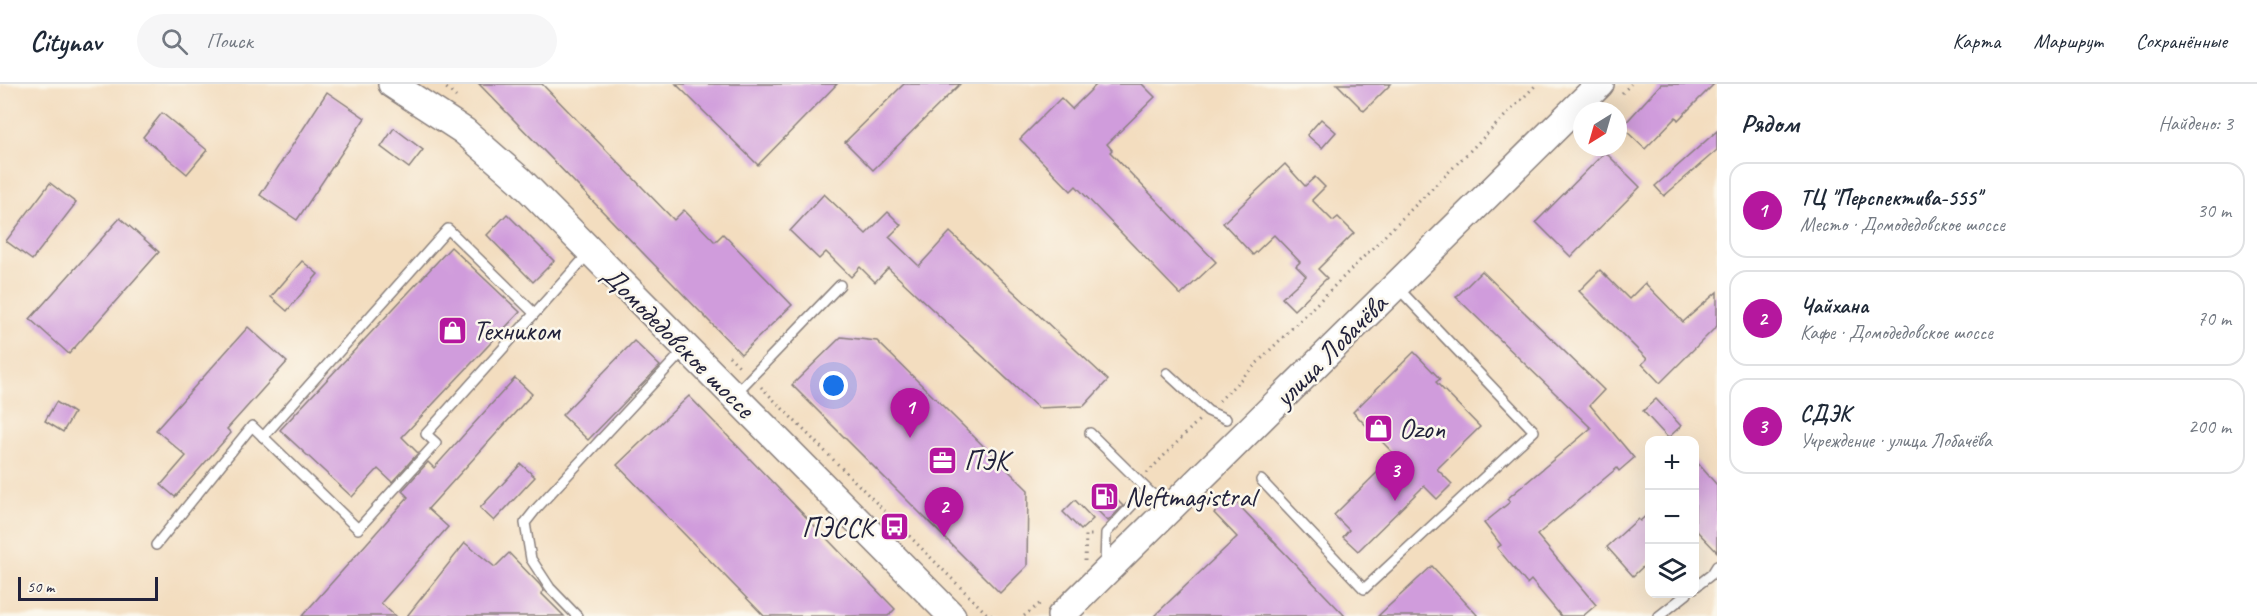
<!DOCTYPE html>
<html lang="ru">
<head>
<meta charset="utf-8">
<style>
  :root { --surface:#fff; --page:#f6f6f7; --text:#1f2937; --muted:#747a83; --line:#e0e1e3; --accent:#b5179e }
  body { margin:0; font-family:Caveat,sans-serif; background:var(--page); color:var(--text) }
  .controls { position:absolute; right:18px; bottom:18px; display:grid; overflow:hidden; border-radius:12px; box-shadow:0 6px 24px #0002 }
  .controls button { width:54px; height:54px; display:grid; place-items:center; padding:0; border:0; border-bottom:2px solid var(--line); background:var(--surface); color:var(--text); font:30px sans-serif }
  .compass { position:absolute; left:1573px; top:18px; width:54px; height:54px; border-radius:50%; background:var(--surface); box-shadow:0 6px 24px #0002; rotate:217deg }
  .scale { position:absolute; left:18px; bottom:15px; width:140px; box-sizing:border-box; padding-left:6px; border:3px solid #22223b; border-top:0; font-size:16px; line-height:21px; white-space:nowrap; color:#22223b; -webkit-text-stroke:4px #fbf7ec; paint-order:stroke }
  .you { position:absolute; left:834px; top:302px; width:21px; height:21px; margin:-15px; border:4px solid #fff; border-radius:50%; background:#1a73e8; box-shadow:0 0 0 9px #1a73e833 }
  .badge { display:grid; place-items:center; width:39px; height:39px; border-radius:50%; background:var(--accent); color:#fff; font-size:20px; font-weight:700 }
  .pin { position:absolute; translate:-50% -50px; filter:drop-shadow(0 2px 3px #0008) }
  .pin::after { content:''; position:absolute; top:32px; width:21px; height:18px; background:inherit; clip-path:polygon(0 0,100% 0,50% 100%) }
  .list { margin:0; padding:0; list-style:none }
  h2 { display:flex; justify-content:space-between; align-items:center; height:78px; margin:0; padding:0 24px; font-size:26px }
  h2 small { font-size:20px; font-weight:400; color:var(--muted) }
  .list li { display:grid; grid-template-columns:39px 1fr auto; gap:18px; align-items:center; box-sizing:border-box; height:96px; margin:0 12px 12px; padding:0 12px; border:2px solid var(--line); border-radius:18px }
  .list b { display:block; font-size:22px; white-space:nowrap }
  .list p { margin:0; font-size:20px; white-space:nowrap; color:var(--muted) }
  .list em { font-size:20px; font-style:normal; color:var(--muted) }
  .icon { flex:none; width:33px; height:33px; fill:none; stroke:currentColor; stroke-width:2; stroke-linecap:round; stroke-linejoin:round }
  .map { position:relative; flex:none; width:1717px; height:532px; overflow:hidden }
  header { display:flex; align-items:center; gap:36px; box-sizing:border-box; height:84px; padding:0 30px; background:var(--surface); border-bottom:2px solid var(--line) }
  header strong { font-size:28px }
  nav { display:flex; gap:33px; margin-inline-start:auto; font-size:21px }
  .search { width:420px; height:54px; background:var(--page); display:flex; align-items:center; gap:15px; box-sizing:border-box; padding:0 21px; border-radius:33px; color:var(--muted); font-size:22px }
  main { display:flex }
  aside { flex:1; background:var(--surface) }
  .map>svg:first-child { display:block }
</style>
</head>
<body>
<header>
<strong>Citynav</strong>
<div class="search"><svg class="icon" aria-label="search" viewBox="0 0 24 24"><circle cx="10" cy="10" r="6"/><path d="M15 15l6 6"/></svg>Поиск</div>
<nav><a>Карта</a><a>Маршрут</a><a>Сохранённые</a></nav>
</header>
<main>
<div class="map">
<svg width="1717" height="532" viewBox="0 0 1717 532">
  <rect width="100%" height="100%" fill="#fbf7ec"/>
  <filter id="ink" filterUnits="userSpaceOnUse"><feTurbulence type="fractalNoise" baseFrequency=".0167" numOctaves="2"/><feDisplacementMap in="SourceGraphic" scale="12" xChannelSelector="R" yChannelSelector="G"/><feConvolveMatrix kernelMatrix="1 2 1 2 8 2 1 2 1" color-interpolation-filters="sRGB"/></filter>
  <filter id="wash" filterUnits="userSpaceOnUse"><feTurbulence type="fractalNoise" baseFrequency=".008" numOctaves="4" result="noise"/><feDisplacementMap in="SourceGraphic" scale="24" xChannelSelector="R" yChannelSelector="G"/><feGaussianBlur stdDeviation="1.35" result="paint"/><feColorMatrix in="noise" values="0 0 0 0 0 0 0 0 0 0 0 0 0 0 0 0 0 1.4 0 .05"/><feComposite in="paint" operator="in"/></filter>
  <g filter="url(#wash)">
    <rect width="100%" height="100%" fill="#f3ddbf"/>
    <g id="blocks">
      <g fill="#d09cdc">
        <polygon points="479,0 542,0 674,136 684,126 715,158 723,150 792,221 741,270"/>
        <polygon points="676,0 837,0 758,81"/>
        <polygon points="904,0 960,0 873,86 845,58"/>
        <polygon points="1097,0 1142,0 1155,13 1107,60 1112,66 1110,68 1216,178 1181,211 1076,102 1071,107 1020,55 1061,14 1072,25"/>
        <polygon points="1337,0 1391,0 1364,27"/>
        <polygon points="1661,0 1714,0 1678,36 1676,33 1645,65 1622,43"/>
        <polygon points="327,8 365,34 297,136 260,111"/>
        <polygon points="162,29 207,66 187,90 143,53"/>
        <polygon points="1321,35 1336,48 1322,64 1307,51"/>
        <polygon points="394,44 423,66 409,84 381,63"/>
        <polygon points="1717,47 1717,66 1664,112 1655,102"/>
        <polygon points="1605,68 1640,103 1571,173 1536,138"/>
        <polygon points="1285,80 1305,102 1315,93 1325,103 1312,116 1333,137 1338,133 1354,149 1318,185 1327,194 1294,226 1282,214 1306,192 1296,182 1300,178 1274,151 1253,171 1223,139"/>
        <polygon points="50,99 76,119 32,176 6,157"/>
        <polygon points="824,110 866,150 888,128 901,141 889,153 919,182 950,148 1108,296 1084,322 1038,324 888,184 875,198 860,183 851,193 826,168 819,175 790,147"/>
        <polygon points="507,130 554,177 533,198 487,151"/>
        <polygon points="120,134 159,168 69,270 30,235"/>
        <polygon points="451,163 520,228 402,353 418,369 392,398 378,385 352,413 280,346"/>
        <polygon points="302,177 318,190 287,227 271,213"/>
        <polygon points="1600,186 1629,215 1645,199 1683,238 1717,208 1717,242 1660,299 1642,280 1647,275 1579,207"/>
        <polygon points="1482,187 1604,306 1590,321 1634,374 1619,387 1617,384 1537,451 1596,521 1583,532 1561,532 1531,496 1527,500 1497,464 1501,461 1484,439 1510,418 1507,415 1591,344 1456,213"/>
        <polygon points="248,243 287,278 227,345 231,349 175,413 161,401 186,372 156,346"/>
        <polygon points="841,253 877,257 1028,406 1027,482 1000,509 792,301"/>
        <polygon points="634,257 660,282 588,356 562,331"/>
        <polygon points="1414,268 1440,295 1436,298 1480,343 1437,385 1452,400 1437,415 1424,402 1358,467 1343,453 1349,446 1334,431 1395,371 1353,328"/>
        <polygon points="515,294 532,310 428,425 448,443 381,519 395,532 302,532 408,413 402,407 428,378 434,384"/>
        <polygon points="689,312 895,525 888,532 764,532 617,381"/>
        <polygon points="1656,315 1681,342 1668,354 1643,327"/>
        <polygon points="56,318 74,329 63,348 45,337"/>
        <polygon points="1695,376 1717,401 1717,468 1695,445"/>
        <polygon points="521,380 535,393 494,437 480,424"/>
        <polygon points="1109,408 1123,422 1108,437 1094,423"/>
        <polygon points="1231,413 1345,532 1154,532 1237,453 1214,429"/>
        <polygon points="1075,416 1093,435 1081,446 1063,428"/>
        <polygon points="1650,428 1650,476 1633,492 1607,463 1638,435 1640,437"/>
        <polygon points="465,459 495,483 509,469 540,501 544,507 541,509 564,532 407,532"/>
        <polygon points="1432,482 1478,532 1378,532"/>
      </g>
    </g>
  </g>
  <g filter="url(#ink)">
    <use href="#blocks" fill-opacity="0" stroke="#8a807d" stroke-width="1.5"/>
    <g fill="none" stroke-linecap="round" stroke-linejoin="round">
      <defs>
        <g id="service">
          <polyline points="1167,289 1208,327 1226,335"/>
          <polyline points="735,310 840,201"/>
          <polyline points="1090,349 1166,424"/>
          <polyline points="263,353 448,145 534,229"/>
          <polyline points="1261,396 1364,505 1534,347 1397,203"/>
          <polyline points="156,461 252,342 358,445 436,359 426,350 589,169"/>
          <polyline points="1105,481 1106,449 1139,414 1153,410"/>
          <polyline points="1694,504 1712,490 1717,482"/>
          <polyline points="577,532 550,504 531,475 525,439 536,425 684,266"/>
          <polyline points="1659,532 1687,510"/>
        </g>
        <g id="secondary">
          <polyline points="392,0 464,47 520,96 952,532"/>
          <polyline points="1061,532 1600,0"/>
        </g>
      </defs>
      <use href="#service" stroke="#8a807d" stroke-width="12"/>
      <use href="#secondary" stroke="#8a807d" stroke-width="30"/>
      <g stroke="#8a807d" stroke-width="3" stroke-dasharray="1.5 4.5" stroke-linecap="butt">
        <polyline points="442,0 456,13"/>
        <polyline points="1622,9 1631,0"/>
        <polyline points="729,272 741,284"/>
        <polyline points="761,303 988,531 995,532"/>
        <polyline points="1219,317 1537,0"/>
        <polyline points="1147,389 1199,336"/>
        <polyline points="1085,477 1086,451 1093,451"/>
        <polyline points="1024,532 1042,518"/>
      </g>
      <use href="#service" stroke="#fff" stroke-width="9"/>
      <use href="#secondary" stroke="#fff" stroke-width="27"/>
    </g>
  </g>
  <defs>
    <symbol id="shop-square" viewBox="-11 -11 22 22"><rect x="-9" y="-9" width="18" height="18" rx="4" fill="#b5179e" stroke="#fbf7ec"/><path d="M-5-2.5h2.3a2.7 3.5 0 0 1 5.4 0H5L5.5 6h-11ZM-1.5-2.5h3a1.5 2.3 0 0 0-3 0Z" fill="#fff"/></symbol>
    <symbol id="office-square" viewBox="-11 -11 22 22"><rect x="-9" y="-9" width="18" height="18" rx="4" fill="#b5179e" stroke="#fbf7ec"/><path d="M-6-3h4V-5.5h4V-3h4V5H-6ZM-1-4.5V-3h2v-1.5ZM-6 0V1H6V0Z" fill="#fff"/></symbol>
    <symbol id="fuel-square" viewBox="-11 -11 22 22"><rect x="-9" y="-9" width="18" height="18" rx="4" fill="#b5179e" stroke="#fbf7ec"/><path d="M-5.5-6h7V0h2V4h1.3V-2.5L3-4.5l.8-.8L6-3V5H2.5V1h-1V6h-7ZM-4.2-4.7v3.2H.2V-4.7Z" fill="#fff"/></symbol>
    <symbol id="bus-square" viewBox="-11 -11 22 22"><rect x="-9" y="-9" width="18" height="18" rx="4" fill="#b5179e" stroke="#fbf7ec"/><path d="M-5-6H5V4H4V6H2V4H-2V6H-4V4H-5ZM-3.5-4V0h7V-4ZM-3.5 1.2v1.5H-2V1.2ZM2 1.2v1.5H3.5V1.2Z" fill="#fff"/></symbol>
  </defs>
  <g fill-rule="evenodd">
    <use href="#shop-square" x="436" y="230" width="33" height="33"/>
    <use href="#shop-square" x="1362" y="328" width="33" height="33"/>
    <use href="#office-square" x="926" y="360" width="33" height="33"/>
    <use href="#fuel-square" x="1088" y="396" width="33" height="33"/>
    <use href="#bus-square" x="878" y="426" width="33" height="33"/>
  </g>
  <g text-anchor="middle" stroke-width="5" stroke-linejoin="round" paint-order="stroke">
    <g font-size="28" fill="#22223b" stroke="#fbf7ec" text-anchor="start">
      <text x="473" y="256">Техником</text>
      <text x="1399" y="354">Ozon</text>
      <text x="964" y="386">ПЭК</text>
      <text x="1125" y="422">Neftmagistral</text>
      <text x="873" y="453" text-anchor="end">ПЭССК</text>
    </g>
    <g font-size="28" fill="#22223b" stroke="#fbf7ec">
      <text transform="translate(679 257) rotate(45)" y="10">Домодедовское шоссе</text>
      <text transform="translate(1330 266) rotate(-45)" y="10">улица Лобачёва</text>
    </g>
  </g>
</svg>
<div class="controls">
<button>+</button>
<button>−</button>
<button><svg class="icon" aria-label="layers" viewBox="0 0 24 24"><path d="M12 4l9 5-9 5-9-5zM3 14l9 5 9-5"/></svg></button>
</div>
<svg class="compass" viewBox="-18 -18 36 36"><path d="M0-13l5 13h-10z" fill="#e53935"/><path d="M0 13l5-13h-10z" fill="#747a83"/></svg>
<div class="scale">50 m</div>
<div class="you"></div>
<div class="pin badge" style="left:910px;top:354px">1</div>
<div class="pin badge" style="left:944px;top:453px">2</div>
<div class="pin badge" style="left:1395px;top:417px">3</div>
</div>
<aside>
<h2>Рядом<small>Найдено: 3</small></h2>
<ul class="list">
<li><span class="badge">1</span><div><b>ТЦ &quot;Перспектива-555&quot;</b><p>Место · Домодедовское шоссе</p></div><em>30 m</em></li>
<li><span class="badge">2</span><div><b>Чайхана</b><p>Кафе · Домодедовское шоссе</p></div><em>70 m</em></li>
<li><span class="badge">3</span><div><b>СДЭК</b><p>Учреждение · улица Лобачёва</p></div><em>200 m</em></li>
</ul>
</aside>
</main>
</body>
</html>
